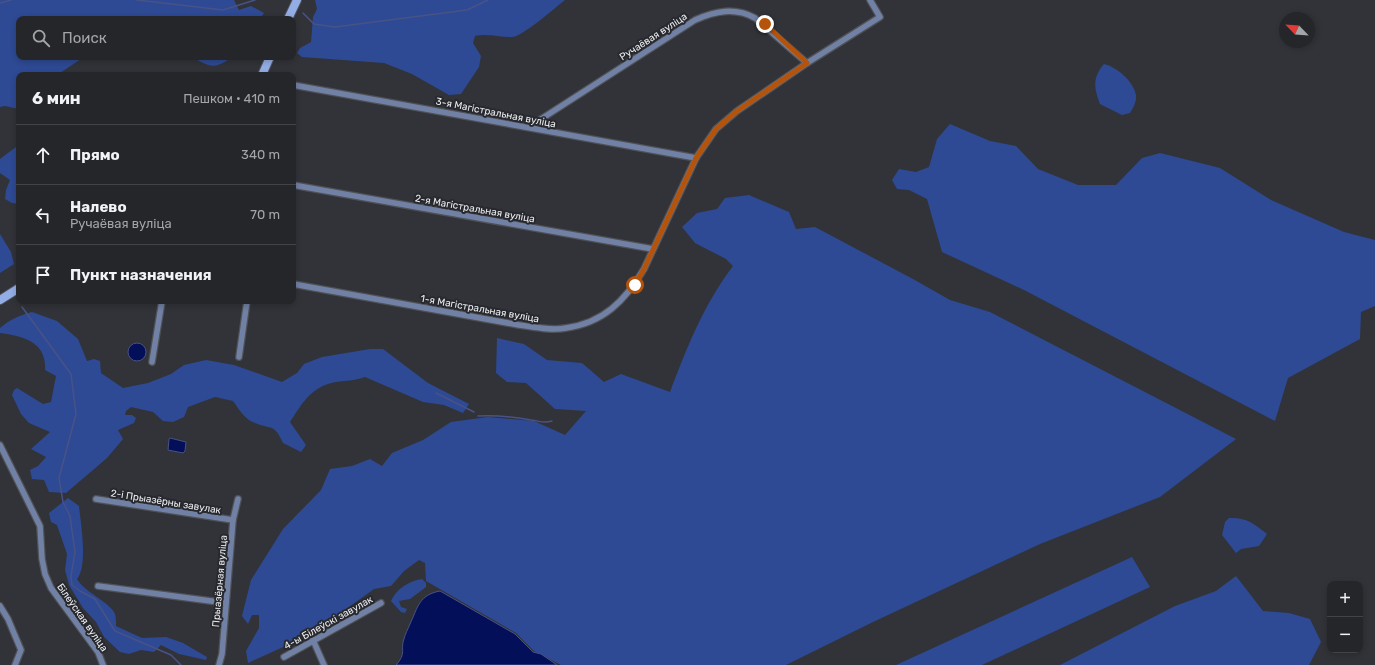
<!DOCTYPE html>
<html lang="ru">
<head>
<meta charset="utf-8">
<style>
  :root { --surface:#25262a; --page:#2d2e32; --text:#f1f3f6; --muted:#a3a5a8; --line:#424347 }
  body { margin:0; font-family:Rubik,sans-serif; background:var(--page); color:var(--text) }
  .controls { position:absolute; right:12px; bottom:12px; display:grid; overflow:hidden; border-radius:8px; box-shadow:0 2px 6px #0003 }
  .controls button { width:36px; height:36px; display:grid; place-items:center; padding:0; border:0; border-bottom:1px solid var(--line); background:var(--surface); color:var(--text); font:20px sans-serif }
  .compass { position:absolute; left:1279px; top:12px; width:36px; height:36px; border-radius:50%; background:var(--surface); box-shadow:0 2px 6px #0003; rotate:295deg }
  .stop { position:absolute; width:12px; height:12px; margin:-9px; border:3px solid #b45309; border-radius:50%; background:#fff }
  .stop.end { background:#b45309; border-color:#fff; box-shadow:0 1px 4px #0008 }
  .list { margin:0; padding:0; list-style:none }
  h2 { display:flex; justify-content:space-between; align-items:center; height:52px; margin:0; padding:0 16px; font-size:17px }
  h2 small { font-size:13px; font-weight:400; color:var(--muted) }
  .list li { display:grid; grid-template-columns:26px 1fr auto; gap:12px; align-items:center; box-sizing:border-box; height:60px; padding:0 16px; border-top:1px solid var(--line) }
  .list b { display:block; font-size:15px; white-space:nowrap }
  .list p { margin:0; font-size:13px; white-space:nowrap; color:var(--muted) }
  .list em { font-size:13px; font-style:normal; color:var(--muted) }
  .icon { flex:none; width:22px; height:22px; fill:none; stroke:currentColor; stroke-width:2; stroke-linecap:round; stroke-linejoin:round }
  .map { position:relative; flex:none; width:1375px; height:665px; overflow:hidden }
  .search { position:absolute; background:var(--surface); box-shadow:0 2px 6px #0003; left:16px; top:16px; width:280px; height:44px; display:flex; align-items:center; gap:10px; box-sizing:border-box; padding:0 14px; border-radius:8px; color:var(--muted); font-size:15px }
  .panel { position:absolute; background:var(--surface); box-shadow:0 2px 6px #0003; left:16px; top:72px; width:280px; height:232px; border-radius:8px }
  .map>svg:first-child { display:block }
</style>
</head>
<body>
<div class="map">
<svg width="1375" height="665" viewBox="0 0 1375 665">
  <rect width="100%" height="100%" fill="#313338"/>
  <g fill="#2e4a94">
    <polygon points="0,0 234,0 239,10 251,6 264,13 260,19 19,19 19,57 84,57 57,75 19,75 19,109 5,106 0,107"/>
    <path d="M 315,0 L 565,0 C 556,7 522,37 512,37 C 499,37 488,33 475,36 L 473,43 L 481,56 L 479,67 L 461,94 L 449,95 L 412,74 L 384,63 L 302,57 L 297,53 L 300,48 L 311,42 L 313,17 L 317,9 Z"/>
    <path d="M 192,57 L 232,57 C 215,70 209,67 192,57 Z"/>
    <path d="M 1104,64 C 1117,67 1133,81 1136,95 C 1137,101 1133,108 1130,113 L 1122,115 L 1100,104 C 1094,88 1092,78 1104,64 Z"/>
    <polygon points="950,124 990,141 1016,146 1038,169 1078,185 1116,185 1142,158 1160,153 1220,168 1271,200 1344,232 1375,240 1375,306 1361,312 1360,339 1288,378 1275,421 1024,290 942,252 927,199 909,190 897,189 892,180 899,169 916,172 929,167 937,139"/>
    <polygon points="16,147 19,148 19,204 12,203 5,199 6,190 10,180 0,173 0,159"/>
    <path d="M 749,195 L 789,212 L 796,229 L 815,227 L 913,279 L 950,300 L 990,312 L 1236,439 L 1160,497 L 1040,544 L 873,622 L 786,665 L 561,665 L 534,651 L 516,633 L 426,581 L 425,563 L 419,560 L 404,571 L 391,586 L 374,589 L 346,609 L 292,643 L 248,663 L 246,651 L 259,628 L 259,615 L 252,615 L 248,624 L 242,616 L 251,580 L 283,529 L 321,490 L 330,469 L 352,466 L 370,459 L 382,466 L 392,453 L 423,440 L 451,422 L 488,417 L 534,421 L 565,435 L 586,411 L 555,409 L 526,383 L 507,382 L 496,373 L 497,338 L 524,344 L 547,360 L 582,363 L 604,382 L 621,374 L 670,392 C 687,347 704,304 733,266 L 726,259 L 695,243 L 682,227 L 697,213 L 717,209 L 725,198 Z"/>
    <polygon points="0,234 11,252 14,264 0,273"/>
    <path d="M 32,312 L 57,321 L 78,339 L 87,361 L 94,359 L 100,361 L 101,373 L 123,388 L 148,383 L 171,374 L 184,365 L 206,360 L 234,365 L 282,382 L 297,373 L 304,364 L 322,357 L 370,349 L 383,349 L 428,383 L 469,404 L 463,413 L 444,405 L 423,402 L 365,377 C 352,382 337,380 325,385 C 307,393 300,407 290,422 L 306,445 L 301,452 L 283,443 C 274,423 272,430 255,423 C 245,420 239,409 233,401 L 215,397 L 188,407 L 184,417 L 173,422 L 163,421 L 153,412 L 131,407 L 126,411 L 125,415 L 132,415 L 136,418 L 134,423 L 118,430 L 123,439 L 107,458 L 66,493 L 49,492 L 44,480 L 32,479 L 30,470 L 38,466 L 46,457 L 31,449 L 50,432 L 29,423 L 21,414 L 12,395 L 14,390 L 17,388 L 43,404 L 51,402 L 56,376 L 45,370 C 47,342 23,336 0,333 L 0,328 C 9,320 20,315 32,312 Z"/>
    <path d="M 68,498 L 79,506 C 81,525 88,565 77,579 C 85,593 109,601 115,614 C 116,617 116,623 116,626 L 142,638 L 166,637 L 183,643 L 207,657 L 206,660 L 179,654 L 161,645 L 154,652 L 141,650 L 129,654 L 120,652 L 104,637 L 96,622 L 83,608 L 69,585 L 65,570 L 67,554 L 57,525 L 51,522 L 49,513 Z"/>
    <path d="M 1229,518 C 1246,517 1255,524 1267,534 L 1259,546 L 1241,549 L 1236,553 L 1222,535 L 1225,522 Z"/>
    <polygon points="1132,557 1150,587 982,665 896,665"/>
    <polygon points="1236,576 1263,611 1289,613 1310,619 1321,642 1309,665 1060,665 1175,606 1216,591"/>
    <path d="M 422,579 L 426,583 L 426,587 L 410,599 L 399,601 L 401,607 L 407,609 L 405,613 L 401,612 L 391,601 C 396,589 409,581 422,579 Z"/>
  </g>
  <g fill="#030f59" stroke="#495286">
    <circle cx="137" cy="352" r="9"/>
    <polygon points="170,438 186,442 185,451 183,453 168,450 169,439"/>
    <path d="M 440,591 L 515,634 L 533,652 L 541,654 L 557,665 L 396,665 C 407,653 400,650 404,639 C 405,634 408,629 410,624 C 418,607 419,595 440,591 Z"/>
  </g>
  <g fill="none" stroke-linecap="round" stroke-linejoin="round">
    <g stroke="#495286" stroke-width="1.5">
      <polyline points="137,0 223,10 255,0"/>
      <polyline points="0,3 11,0"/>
      <polyline points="303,13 314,24 335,27 467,10 488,0"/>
      <polyline points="22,307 71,374 76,414 59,478 63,502 70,516 75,552 71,576 72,585 80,591 95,599 115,631 171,655 181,665"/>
      <polyline points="436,393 474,412"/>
      <path d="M 478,416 C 495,415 514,417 531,420 C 541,421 542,424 552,421"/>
    </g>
    <defs>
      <g id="street">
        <polyline points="293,85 696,158"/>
        <path d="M 532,127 L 538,121 L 695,20 C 715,11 735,7 755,18 L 807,63"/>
        <polyline points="293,185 653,249"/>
        <path d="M 293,284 L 519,325 C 534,327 551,331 566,328 C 603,323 625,301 644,269 L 696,158 L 716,129 L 737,111 L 807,63 L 880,17 L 870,0"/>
        <polyline points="239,357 247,301"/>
        <polyline points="152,362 162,301"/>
        <polyline points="0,445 40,526 42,559 45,574 51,588 98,652 103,665"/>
        <polyline points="96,499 233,520"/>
        <polyline points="98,586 226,603"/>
        <polyline points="0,606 8,619 21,650 15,665"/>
        <polyline points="313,640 324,665"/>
        <polyline points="284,657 381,603"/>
        <polyline points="219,665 222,654 233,520 238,499"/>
      </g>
      <g id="secondary">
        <polyline points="288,19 297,0"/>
        <polyline points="262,75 270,57"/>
        <polyline points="0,300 19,288"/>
      </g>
    </defs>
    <use href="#street" stroke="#4f5155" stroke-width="8"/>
    <use href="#secondary" stroke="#4f5155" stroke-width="10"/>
    <use href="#street" stroke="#7181a5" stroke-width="5.5"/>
    <use href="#secondary" stroke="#93ade6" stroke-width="8"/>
  </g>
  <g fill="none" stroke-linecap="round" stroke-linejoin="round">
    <polyline stroke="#b45309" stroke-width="5" points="635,285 644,269 696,158 716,129 737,111 807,63 765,24"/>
  </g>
  <g text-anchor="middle" stroke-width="4" stroke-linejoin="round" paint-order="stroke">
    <g font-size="10" fill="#ebedf0" stroke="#27292e">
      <text transform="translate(653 36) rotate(-33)" y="4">Ручаёвая вуліца</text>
      <text transform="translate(496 112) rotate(11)" y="4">3-я Магістральная вуліца</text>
      <text transform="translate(475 208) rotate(10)" y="4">2-я Магістральная вуліца</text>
      <text transform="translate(480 308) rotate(10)" y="4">1-я Магістральная вуліца</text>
      <text transform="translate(166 501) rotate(9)" y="4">2-і Прыазёрны завулак</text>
      <text transform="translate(219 581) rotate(-85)" y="4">Прыазёрная вуліца</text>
      <text transform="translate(83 617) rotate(55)" y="4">Білеўская вуліца</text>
      <text transform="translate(328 622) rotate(-29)" y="4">4-ы Білеўскі завулак</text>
    </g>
  </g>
</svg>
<div class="controls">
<button>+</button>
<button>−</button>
</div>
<svg class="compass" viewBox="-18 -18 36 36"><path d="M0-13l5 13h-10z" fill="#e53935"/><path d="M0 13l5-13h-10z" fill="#a3a5a8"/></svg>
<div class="stop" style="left:635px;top:285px"></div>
<div class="stop end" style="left:765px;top:24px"></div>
<div class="search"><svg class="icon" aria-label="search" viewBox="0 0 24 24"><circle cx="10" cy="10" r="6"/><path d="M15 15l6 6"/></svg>Поиск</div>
<section class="panel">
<h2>6 мин<small>Пешком · 410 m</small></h2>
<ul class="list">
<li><svg class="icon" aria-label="ahead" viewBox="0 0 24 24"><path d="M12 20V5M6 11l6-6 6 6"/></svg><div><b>Прямо</b></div><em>340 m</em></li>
<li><svg class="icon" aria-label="left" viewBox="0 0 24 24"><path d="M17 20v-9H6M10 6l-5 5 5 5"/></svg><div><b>Налево</b><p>Ручаёвая вуліца</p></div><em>70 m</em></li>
<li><svg class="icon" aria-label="arrive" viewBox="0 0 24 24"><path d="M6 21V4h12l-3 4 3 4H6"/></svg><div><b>Пункт назначения</b></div></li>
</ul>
</section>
</div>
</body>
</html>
